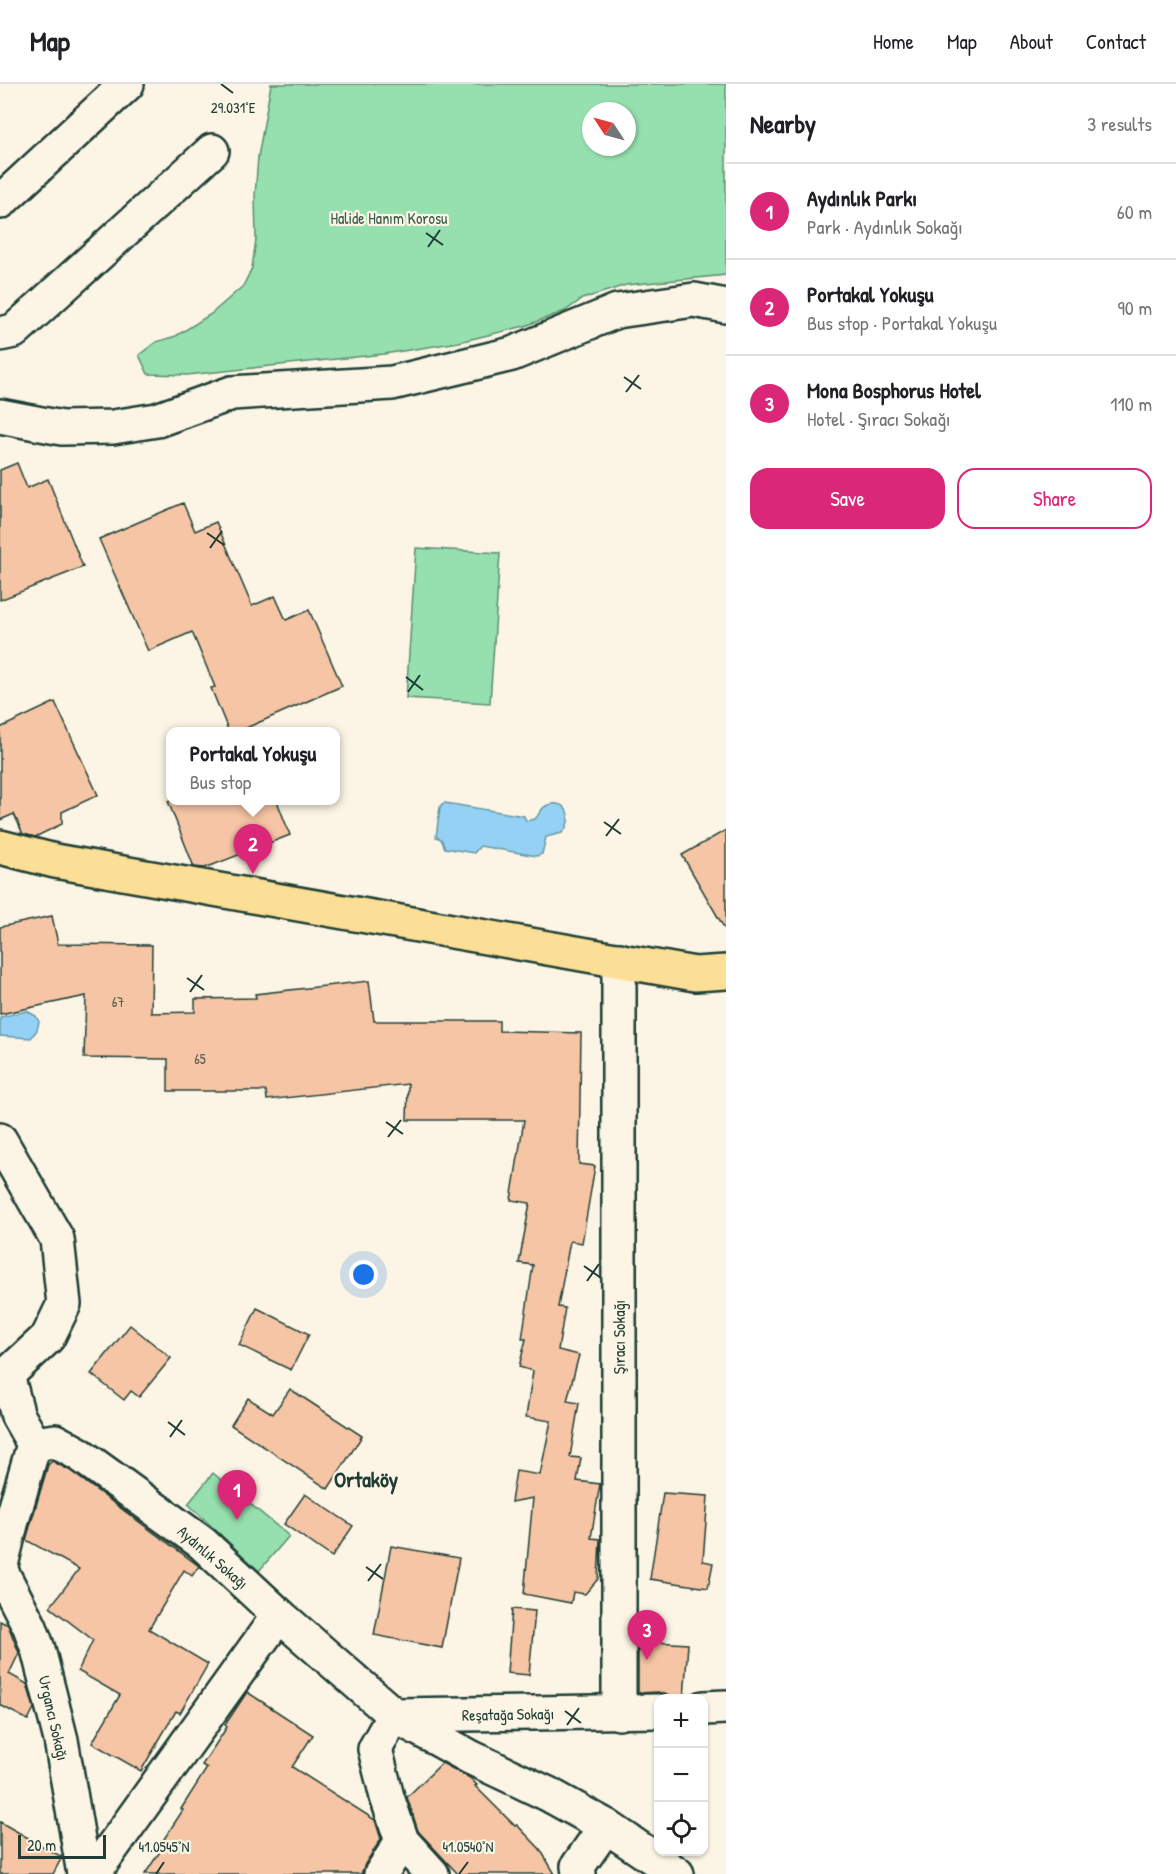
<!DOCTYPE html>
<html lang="en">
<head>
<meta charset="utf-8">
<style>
  :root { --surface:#fff; --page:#f2f2f2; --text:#202124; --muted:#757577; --line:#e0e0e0; --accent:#db2777 }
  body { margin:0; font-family:"Patrick Hand",sans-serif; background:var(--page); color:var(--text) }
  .controls { position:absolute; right:18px; bottom:18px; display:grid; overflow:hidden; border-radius:12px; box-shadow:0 2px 4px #0004 }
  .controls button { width:54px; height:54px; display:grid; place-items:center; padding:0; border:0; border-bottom:2px solid var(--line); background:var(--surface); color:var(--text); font:30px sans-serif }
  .compass { position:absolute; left:582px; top:18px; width:54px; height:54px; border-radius:50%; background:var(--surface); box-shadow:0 2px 4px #0004; rotate:306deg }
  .scale { position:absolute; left:18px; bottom:15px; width:88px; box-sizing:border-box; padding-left:6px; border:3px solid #1f3d34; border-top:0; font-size:16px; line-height:21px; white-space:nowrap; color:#1f3d34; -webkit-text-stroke:4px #fcf5e5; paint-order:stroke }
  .you { position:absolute; left:364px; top:1191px; width:21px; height:21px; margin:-15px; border:4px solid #fff; border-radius:50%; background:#1a73e8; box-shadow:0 0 0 9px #1a73e833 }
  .badge { display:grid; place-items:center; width:39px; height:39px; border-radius:50%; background:var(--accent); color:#fff; font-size:20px; font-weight:700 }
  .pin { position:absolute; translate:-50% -50px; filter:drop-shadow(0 2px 3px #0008) }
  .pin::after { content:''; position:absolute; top:32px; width:21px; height:18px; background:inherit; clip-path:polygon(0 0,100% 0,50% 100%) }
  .popup { position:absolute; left:166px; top:643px; width:174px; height:78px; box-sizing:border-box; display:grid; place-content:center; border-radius:12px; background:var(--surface); filter:drop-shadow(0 2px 4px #0005); font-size:20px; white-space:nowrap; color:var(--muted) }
  .popup b { font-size:22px; color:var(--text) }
  .popup::after { content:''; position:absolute; left:50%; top:100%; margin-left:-12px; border:12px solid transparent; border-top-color:var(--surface) }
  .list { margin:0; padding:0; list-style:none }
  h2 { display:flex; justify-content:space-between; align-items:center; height:78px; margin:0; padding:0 24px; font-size:26px }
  h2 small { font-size:20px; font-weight:400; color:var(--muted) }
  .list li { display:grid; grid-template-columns:39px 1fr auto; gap:18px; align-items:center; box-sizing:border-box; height:96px; padding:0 24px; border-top:2px solid var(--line) }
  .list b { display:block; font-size:22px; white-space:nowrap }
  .list p { margin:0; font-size:20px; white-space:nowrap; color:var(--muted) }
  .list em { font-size:20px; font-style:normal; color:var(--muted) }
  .actions { display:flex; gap:12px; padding:18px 24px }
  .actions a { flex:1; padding:14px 0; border:2px solid var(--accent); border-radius:18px; text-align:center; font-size:21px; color:var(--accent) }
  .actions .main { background:var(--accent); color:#fff }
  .icon { flex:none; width:33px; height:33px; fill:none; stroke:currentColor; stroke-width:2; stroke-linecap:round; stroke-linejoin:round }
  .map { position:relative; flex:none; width:726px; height:1790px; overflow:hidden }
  header { display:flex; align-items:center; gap:36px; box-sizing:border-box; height:84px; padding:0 30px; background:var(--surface); border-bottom:2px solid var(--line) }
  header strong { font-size:28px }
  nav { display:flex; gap:33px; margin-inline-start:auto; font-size:21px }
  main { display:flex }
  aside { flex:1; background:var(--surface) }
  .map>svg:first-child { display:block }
</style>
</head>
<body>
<header>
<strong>Map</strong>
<nav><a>Home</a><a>Map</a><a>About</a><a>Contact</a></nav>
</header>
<main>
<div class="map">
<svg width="726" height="1790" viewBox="0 0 726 1790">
  <rect width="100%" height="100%" fill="#fcf5e5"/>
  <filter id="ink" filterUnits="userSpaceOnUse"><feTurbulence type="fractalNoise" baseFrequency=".0167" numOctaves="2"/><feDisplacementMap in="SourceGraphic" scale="12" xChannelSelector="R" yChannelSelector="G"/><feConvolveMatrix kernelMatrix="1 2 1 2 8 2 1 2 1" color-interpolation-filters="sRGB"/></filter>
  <g filter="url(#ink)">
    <g fill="#96dfae" stroke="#5a8e71" stroke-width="1.5" fill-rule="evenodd">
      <path d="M 271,0 L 726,0 L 726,191 L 626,201 L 582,215 L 565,227 L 525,242 L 459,258 L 384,270 L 187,291 L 148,290 L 139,271 L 156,258 L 176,252 L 211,230 L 243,202 L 252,184 L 256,155 L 255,112 L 258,73 ZM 591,27 L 627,27 L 627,63 L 591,63 Z"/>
      <polygon points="416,464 500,469 490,619 406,614"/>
      <polygon points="213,1389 289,1452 259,1487 188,1420"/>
    </g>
    <g fill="#94d1f4" stroke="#6596a7" stroke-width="1.5">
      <path d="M 445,719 L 524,732 L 526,737 L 535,735 C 540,730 541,723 548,721 C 567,714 575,736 562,749 L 546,753 L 542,770 L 537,772 L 480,762 L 474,769 L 445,764 L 441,755 L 436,753 L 440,723 L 442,720 Z"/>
      <polygon points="27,927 36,932 39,938 37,946 31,954 0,952 0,933"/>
    </g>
    <g fill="#f6c5a5" stroke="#1f3d34" stroke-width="1.5">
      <polygon points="17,379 27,404 48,395 83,483 0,516 0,386"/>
      <polygon points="183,419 195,447 216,438 252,522 275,512 286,536 309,526 342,602 237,648 229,648 211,604 215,603 192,548 148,567 99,455"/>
      <polygon points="55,618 98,711 62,728 62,740 35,753 23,750 14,730 0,736 0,644"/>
      <polygon points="168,717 277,717 290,751 205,784 194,783"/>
      <polygon points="726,746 726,847 682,771"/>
      <polygon points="52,832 58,860 152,861 151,929 195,928 195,915 256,914 255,910 369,897 374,937 499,937 499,947 581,949 579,1080 595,1082 582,1159 570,1157 558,1223 565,1224 558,1266 579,1271 567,1317 579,1319 570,1373 581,1374 577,1397 600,1400 591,1454 600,1455 598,1495 585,1510 573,1508 571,1519 524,1510 533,1414 511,1418 516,1387 540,1391 551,1337 526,1333 533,1287 519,1283 526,1255 522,1255 533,1181 519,1179 530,1119 511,1116 524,1036 407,1036 408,1000 267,1016 266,1007 168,1007 168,975 84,974 86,912 0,930 0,843"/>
      <polygon points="257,1224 309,1250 291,1286 239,1261"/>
      <polygon points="130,1241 171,1274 139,1313 131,1307 124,1316 91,1290"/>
      <polygon points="290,1305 362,1352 328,1405 231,1341 248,1314 273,1330"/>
      <polygon points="52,1377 69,1386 199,1482 192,1492 184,1486 149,1545 208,1580 180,1629 176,1627 141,1687 92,1659 120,1611 78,1587 93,1556 50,1523 79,1485 26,1456 48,1381"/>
      <polygon points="663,1409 708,1412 703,1477 713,1479 708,1504 650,1495"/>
      <polygon points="305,1410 353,1442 332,1473 284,1440"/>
      <polygon points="391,1462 459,1474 442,1564 374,1551"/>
      <polygon points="512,1525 535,1527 529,1591 507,1589"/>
      <polygon points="0,1537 8,1541 19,1569 9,1590 27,1600 34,1624 28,1636 0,1621"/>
      <polygon points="638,1557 688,1560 684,1614 670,1613 658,1608 638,1609"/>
      <polygon points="247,1608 313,1651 292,1683 375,1736 381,1755 365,1780 361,1790 145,1790 163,1763 160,1761 183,1726 181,1725 207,1684 202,1681 227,1643 225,1641"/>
      <polygon points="442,1679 470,1694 477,1701 475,1702 515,1742 517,1741 540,1765 555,1790 458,1790 418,1747 407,1713"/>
      <polygon points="0,1738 62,1773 53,1790 0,1790"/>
    </g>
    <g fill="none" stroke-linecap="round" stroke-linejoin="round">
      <defs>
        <g id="minor">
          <polyline points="0,118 127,0"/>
          <polyline points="0,250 14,247 212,67"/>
          <polyline points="0,332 62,344 113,343 157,336 232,309 392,299 512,270 617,227 694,216 726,222"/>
          <polyline points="619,876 619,1629"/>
          <polyline points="0,1056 57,1155 64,1220 48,1253 7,1291 18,1332 34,1360 55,1357 79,1370 202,1459 279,1531 394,1631 470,1673 548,1710 606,1742 677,1790"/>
          <polyline points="0,1485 30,1543 38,1565 61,1656 84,1790"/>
          <polyline points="0,1485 11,1440 34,1360"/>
          <polyline points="704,1624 726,1623"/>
          <polyline points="93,1790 279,1531"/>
          <polyline points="381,1790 402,1757"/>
          <polyline points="432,1790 402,1757 387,1713 375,1665 394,1631 658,1627"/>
          <polyline points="579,1790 578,1782 606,1742"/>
        </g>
        <polyline id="major" points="0,763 55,777 695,890 726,888"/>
      </defs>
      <use href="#minor" stroke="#1f3d34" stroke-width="38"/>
      <use href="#major" stroke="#1f3d34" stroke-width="38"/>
      <use href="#minor" stroke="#fcf5e5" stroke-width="33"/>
      <use href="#major" stroke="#fbdf96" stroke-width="33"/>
    </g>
  </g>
  <path fill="none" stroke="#1f3d34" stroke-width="2" d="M 221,0 L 233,9M 426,149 L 443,161M 428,163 L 440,146M 624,293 L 641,305M 626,308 L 639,291M 207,449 L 224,461M 210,464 L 222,447M 406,593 L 423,606M 408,608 L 420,591M 604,738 L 621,750M 606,752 L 619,735M 187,894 L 204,906M 190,908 L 202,891M 386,1038 L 403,1050M 388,1053 L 401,1036M 584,1182 L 601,1194M 587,1197 L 599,1180M 168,1338 L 185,1351M 170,1353 L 182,1336M 366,1483 L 383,1495M 368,1497 L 381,1480M 565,1627 L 581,1639M 567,1641 L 579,1624M 156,1790 L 164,1778M 459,1790 L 468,1778"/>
  <g text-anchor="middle" stroke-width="4.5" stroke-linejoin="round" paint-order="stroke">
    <g font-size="14" fill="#555f50">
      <text x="118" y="923">67</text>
      <text x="200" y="980">65</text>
    </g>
    <g font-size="16" fill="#375d4c" stroke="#fcf5e5">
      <text x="389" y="140">Halide Hanım Korosu</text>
    </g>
    <g font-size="16" fill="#1f3d34" stroke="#fcf5e5">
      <text transform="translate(619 1253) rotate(-90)" y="6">Şıracı Sokağı</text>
      <text transform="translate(213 1473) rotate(41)" y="6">Aydınlık Sokağı</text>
      <text transform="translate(508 1630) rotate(-1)" y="6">Reşatağa Sokağı</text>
      <text transform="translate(54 1634) rotate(77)" y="6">Urgancı Sokağı</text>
    </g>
    <g font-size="22" font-weight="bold" fill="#1f3d34" stroke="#fcf5e5">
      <text x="366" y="1403">Ortaköy</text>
    </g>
  </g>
  <g font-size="15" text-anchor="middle" fill="#1f3d34" stroke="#fcf5e5" stroke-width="4.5" stroke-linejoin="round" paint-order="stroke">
    <text x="233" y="29">29.031°E</text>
    <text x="164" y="1768">41.0545°N</text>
    <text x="468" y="1768">41.0540°N</text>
  </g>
</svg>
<div class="controls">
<button>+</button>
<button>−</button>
<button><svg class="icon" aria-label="locate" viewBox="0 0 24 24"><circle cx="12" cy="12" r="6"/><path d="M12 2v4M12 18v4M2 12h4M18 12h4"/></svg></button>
</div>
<svg class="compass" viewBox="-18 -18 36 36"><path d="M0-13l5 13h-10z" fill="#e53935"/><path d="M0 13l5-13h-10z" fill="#757577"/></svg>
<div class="scale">20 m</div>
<div class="you"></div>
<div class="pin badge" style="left:237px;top:1436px">1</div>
<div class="pin badge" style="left:253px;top:790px">2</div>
<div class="popup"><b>Portakal Yokuşu</b>Bus stop</div>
<div class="pin badge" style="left:647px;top:1576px">3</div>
</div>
<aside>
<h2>Nearby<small>3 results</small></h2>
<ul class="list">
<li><span class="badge">1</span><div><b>Aydınlık Parkı</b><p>Park · Aydınlık Sokağı</p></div><em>60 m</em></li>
<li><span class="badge">2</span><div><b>Portakal Yokuşu</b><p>Bus stop · Portakal Yokuşu</p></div><em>90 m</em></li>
<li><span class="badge">3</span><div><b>Mona Bosphorus Hotel</b><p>Hotel · Şıracı Sokağı</p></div><em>110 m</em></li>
</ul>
<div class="actions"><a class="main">Save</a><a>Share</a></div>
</aside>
</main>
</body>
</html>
